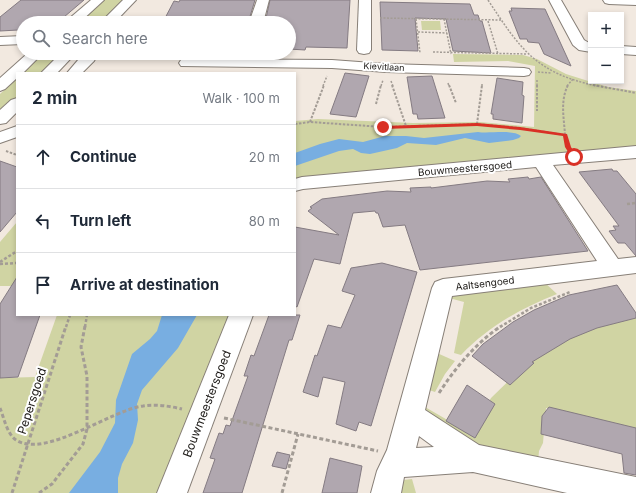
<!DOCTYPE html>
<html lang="en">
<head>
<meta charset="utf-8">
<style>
  :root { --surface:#fff; --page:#f2f2f3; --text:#1f2937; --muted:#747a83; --line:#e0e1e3 }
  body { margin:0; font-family:Inter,sans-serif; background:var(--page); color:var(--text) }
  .controls { position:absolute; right:12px; top:12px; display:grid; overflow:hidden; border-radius:0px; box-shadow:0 2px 6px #0003 }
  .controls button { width:36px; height:36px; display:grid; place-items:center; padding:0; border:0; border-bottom:1px solid var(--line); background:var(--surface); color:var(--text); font:20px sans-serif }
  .stop { position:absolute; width:12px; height:12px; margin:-9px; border:3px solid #d93025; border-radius:50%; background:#fff }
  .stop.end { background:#d93025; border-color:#fff; box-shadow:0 1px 4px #0008 }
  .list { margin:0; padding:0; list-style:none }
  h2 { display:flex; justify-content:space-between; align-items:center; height:52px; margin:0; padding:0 16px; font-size:17px }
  h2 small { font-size:13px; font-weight:400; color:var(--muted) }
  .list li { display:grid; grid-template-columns:26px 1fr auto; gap:12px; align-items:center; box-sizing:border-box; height:64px; padding:0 16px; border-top:1px solid var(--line) }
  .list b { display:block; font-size:15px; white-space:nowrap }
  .list em { font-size:13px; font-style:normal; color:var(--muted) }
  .icon { flex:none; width:22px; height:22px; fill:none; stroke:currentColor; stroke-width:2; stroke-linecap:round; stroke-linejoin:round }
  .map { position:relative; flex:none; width:636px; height:493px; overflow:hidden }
  .search { position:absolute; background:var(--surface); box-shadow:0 2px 6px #0003; left:16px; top:16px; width:280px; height:44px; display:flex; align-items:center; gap:10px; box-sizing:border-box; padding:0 14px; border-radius:22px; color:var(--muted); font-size:15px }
  .panel { position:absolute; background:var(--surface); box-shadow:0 2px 6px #0003; left:16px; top:72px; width:280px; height:244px; border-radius:0px }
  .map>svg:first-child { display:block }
</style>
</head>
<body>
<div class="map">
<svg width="636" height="493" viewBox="0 0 636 493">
  <rect width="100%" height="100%" fill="#f2e9e0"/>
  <g fill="#d0d4a3">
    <polygon points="101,0 126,0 100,23 77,23"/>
    <polygon points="421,21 440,21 441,30 422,30"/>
    <polygon points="44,53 65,53 44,73 23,73"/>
    <polygon points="453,54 523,55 537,59 566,74 585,80 608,87 636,91 636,147 295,181 295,121 318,119 413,123 480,122 534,127 535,66 508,61 454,62"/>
    <polygon points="17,78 17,98 0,114 0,94"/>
    <polygon points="17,222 17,286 0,286 0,242"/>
    <path d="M 543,281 L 557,294 C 521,308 488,327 461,355 L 454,353 L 464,302 L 449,298 L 452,295 Z"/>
    <polygon points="57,315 235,315 162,493 0,493 0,378 35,377"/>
    <polygon points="636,316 636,430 546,408 543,443 539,451 538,462 485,451 425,411 425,407 470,433 491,398 535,355 586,326"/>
    <polygon points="437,353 455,361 445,374 435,392 429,390"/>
    <polygon points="412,479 416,493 392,493 395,481"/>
  </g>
  <g fill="#78aee1">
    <path d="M 478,132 C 489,134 513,129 521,136 L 519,138 L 513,140 L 489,143 L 465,138 L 436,145 L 407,143 L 397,148 L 370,154 L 361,153 L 353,149 L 339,151 L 295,166 L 295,153 L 320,144 L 339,139 L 363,142 L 385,136 L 406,136 L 424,138 Z"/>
    <polygon points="162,315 197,315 178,348 142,390 137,404 138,420 133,443 122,464 118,478 118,493 69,493 100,452 115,423 116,400 132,354 150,339 157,331"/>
  </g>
  <g fill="#b0a7af" stroke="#847b82">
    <polygon points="21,0 84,0 57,23 23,23 18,30 0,31 0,17"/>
    <polygon points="180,0 255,0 248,23 163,22 174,1 179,2"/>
    <polygon points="270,0 350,0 347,48 306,47 305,50 289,49 289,23 265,23"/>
    <polygon points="380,2 470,4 474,15 478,15 480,21 482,21 491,53 453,51 446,19 415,18 418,51 382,50"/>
    <polygon points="511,8 545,9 571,66 544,54 539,43 528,42 527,39 520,39 509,11 512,11"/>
    <polygon points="345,73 369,76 356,117 330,114"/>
    <polygon points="432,76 445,118 418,119 417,114 413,114 407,77"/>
    <polygon points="497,78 523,82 522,95 524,96 522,123 493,119 493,114 491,114"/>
    <polygon points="0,161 17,167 17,212 0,232"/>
    <polygon points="612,169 613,171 617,171 636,194 636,256 625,243 618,243 609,231 616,230 613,226 619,226 579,172"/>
    <polygon points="528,177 529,179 541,177 588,251 420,270 405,225 383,227 378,213 376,213 375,211 353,213 340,264 314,259 297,307 295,306 295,227 339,235 308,211 312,208 310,207 322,199 387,191 411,192 410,188 431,187 431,188 487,181 510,182 508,179"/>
    <polygon points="382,263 417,272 371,426 359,422 356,431 336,424 345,382 323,377 318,397 303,392 315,355 317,356 328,325 341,328 355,295 342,291 351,268"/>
    <polygon points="17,277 17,315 40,315 18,377 0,378 0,304"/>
    <polygon points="617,285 636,313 636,318 597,328 570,339 532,362 534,363 510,385 472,356 483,344 513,322 534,310 569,295"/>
    <polygon points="269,315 300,315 292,340 289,340 242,493 203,493 215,459 210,458 219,433 223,434 226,425 230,426 248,376 244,376 251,355 254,356"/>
    <polygon points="467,385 495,404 475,438 446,421"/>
    <polygon points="549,407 636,428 636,475 624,473 622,454 541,434 542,416"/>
    <polygon points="277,452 290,455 286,469 272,466"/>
    <polygon points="330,458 362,466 357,493 322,493"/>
  </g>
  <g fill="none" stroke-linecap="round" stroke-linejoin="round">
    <defs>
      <g id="minor">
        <polygon points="91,0 104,0 79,23 64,23"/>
        <polygon points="123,0 136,0 114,23 100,23"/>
        <polygon points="257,0 269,0 263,23 249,23"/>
        <polygon points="359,0 371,0 371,50 369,53 364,54 359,53 357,50"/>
        <polygon points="549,0 561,0 584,40 591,44 591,52 579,50 573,45"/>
        <polygon points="603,0 636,0 636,5 609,4 605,3"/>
        <polygon points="23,36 23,44 0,45 0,37"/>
        <polygon points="621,46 636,47 636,55 621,54"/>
        <polygon points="28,53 43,53 23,73 17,73 17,78 5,89 0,91 0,78"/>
        <polygon points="61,53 76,53 57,73 41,73"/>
        <polygon points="84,53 98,53 94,61 82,73 67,73"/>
        <polygon points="186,59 332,60 386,64 524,68 529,69 531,72 529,75 524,76 386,72 332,68 181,66 179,63 181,60"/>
        <polygon points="17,98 17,112 6,123 0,124 0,110 11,100"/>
        <polygon points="17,126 17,137 0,143 0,132"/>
        <path d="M 636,146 L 636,158 L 553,165 L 618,259 L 636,257 L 636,273 L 452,296 L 425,410 L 479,445 L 636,477 L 636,493 L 567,493 L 473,472 L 404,477 L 401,493 L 371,493 L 377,471 L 387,450 L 432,288 L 435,282 L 443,279 L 597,261 L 536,167 L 303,189 L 295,191 L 295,179 L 302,177 ZM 419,436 L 434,447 L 416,448 Z"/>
        <polygon points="229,315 253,315 187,493 157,493"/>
      </g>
    </defs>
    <use href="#minor" stroke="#877f77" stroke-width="2"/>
    <g stroke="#a39c95" stroke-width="1.5" stroke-dasharray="2 1.5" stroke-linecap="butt">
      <path d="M 488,0 C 521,50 536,73 597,86"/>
      <polyline points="380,18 501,20"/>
      <polyline points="416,19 420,53"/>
      <polyline points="444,19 451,54"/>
      <polyline points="488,21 498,54"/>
      <polyline points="418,32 447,33"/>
      <polyline points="433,52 527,54"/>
      <polyline points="125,53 175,55"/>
      <polyline points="538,72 551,73"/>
      <polyline points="537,80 537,86"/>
      <polyline points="391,81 393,86"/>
      <polyline points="448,83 449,86"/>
      <polyline points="323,86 327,76"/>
      <polyline points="381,86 383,80"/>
      <polyline points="482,86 482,83"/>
      <polyline points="567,86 573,79"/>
    </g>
    <g stroke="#a39c95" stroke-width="2" stroke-dasharray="2.5 1.5" stroke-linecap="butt">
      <polyline points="392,85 406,126"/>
      <polyline points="449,85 456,103"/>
      <polyline points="537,85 537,111"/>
      <polyline points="593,85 636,93"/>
      <polyline points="376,104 381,85"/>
      <polyline points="310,122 324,85"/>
      <polyline points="295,124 310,122 383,127 477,124 520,128 565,135 567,144"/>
      <polyline points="477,124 482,85"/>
      <path d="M 565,135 C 564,118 560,101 568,85"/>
      <polyline points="6,151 17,155"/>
    </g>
    <g stroke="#a39c95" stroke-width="2.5" stroke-dasharray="3 2" stroke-linecap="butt">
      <polyline points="627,204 636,203"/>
      <polyline points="0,262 17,251"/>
      <polyline points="0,264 17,263"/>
      <polyline points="66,327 70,315"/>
      <polyline points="85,327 87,315"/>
      <polyline points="500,327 531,308 570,292"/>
    </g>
    <g stroke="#a39c95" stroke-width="3" stroke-dasharray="4 2.5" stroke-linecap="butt">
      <path d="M 439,393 C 456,367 475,344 501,326"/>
      <path d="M 0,408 C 4,418 7,434 16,440 C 45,459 111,410 143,406 C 156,404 169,406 182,409"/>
      <polyline points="224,418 378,451"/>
      <polyline points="12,493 66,326"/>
      <polyline points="39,493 52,484 83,444 87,429 87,376 81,347 85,326"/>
      <polyline points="282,493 298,434"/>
    </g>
    <use href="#minor" fill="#fff" fill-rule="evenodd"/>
  </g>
  <polygon fill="#d93025" points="477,123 520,127 567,134 571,147 577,157 572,158 565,147 563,136 520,130 477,126 383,129 380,127 383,126"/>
  <g text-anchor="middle" stroke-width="4" stroke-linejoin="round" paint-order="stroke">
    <g font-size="9" fill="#1c1916" stroke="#fff">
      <text transform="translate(384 67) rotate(3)" y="3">Kievitlaan</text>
    </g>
    <g font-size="10" fill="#1c1916" stroke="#fff">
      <text transform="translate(465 168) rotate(-5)" y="4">Bouwmeestersgoed</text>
      <text transform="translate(485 283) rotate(-7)" y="4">Aaltsengoed</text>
    </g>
    <g font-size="12" fill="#1c1916" stroke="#fff">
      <text transform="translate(32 401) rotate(-72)" y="4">Pepersgoed</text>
      <text transform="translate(207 404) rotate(-69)" y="4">Bouwmeestersgoed</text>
    </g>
  </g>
</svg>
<div class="controls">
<button>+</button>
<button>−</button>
</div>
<div class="stop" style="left:574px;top:157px"></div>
<div class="stop end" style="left:383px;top:127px"></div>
<div class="search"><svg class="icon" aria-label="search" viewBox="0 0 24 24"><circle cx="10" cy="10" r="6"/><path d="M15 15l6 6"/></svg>Search here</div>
<section class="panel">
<h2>2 min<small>Walk · 100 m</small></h2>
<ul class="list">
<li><svg class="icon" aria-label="ahead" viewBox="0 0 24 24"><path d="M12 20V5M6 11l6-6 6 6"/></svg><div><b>Continue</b></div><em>20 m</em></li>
<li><svg class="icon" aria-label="left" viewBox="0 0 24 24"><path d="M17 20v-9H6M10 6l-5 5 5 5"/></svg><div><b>Turn left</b></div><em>80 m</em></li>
<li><svg class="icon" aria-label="arrive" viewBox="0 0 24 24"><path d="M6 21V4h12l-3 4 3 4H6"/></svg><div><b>Arrive at destination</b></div></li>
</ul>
</section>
</div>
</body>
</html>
